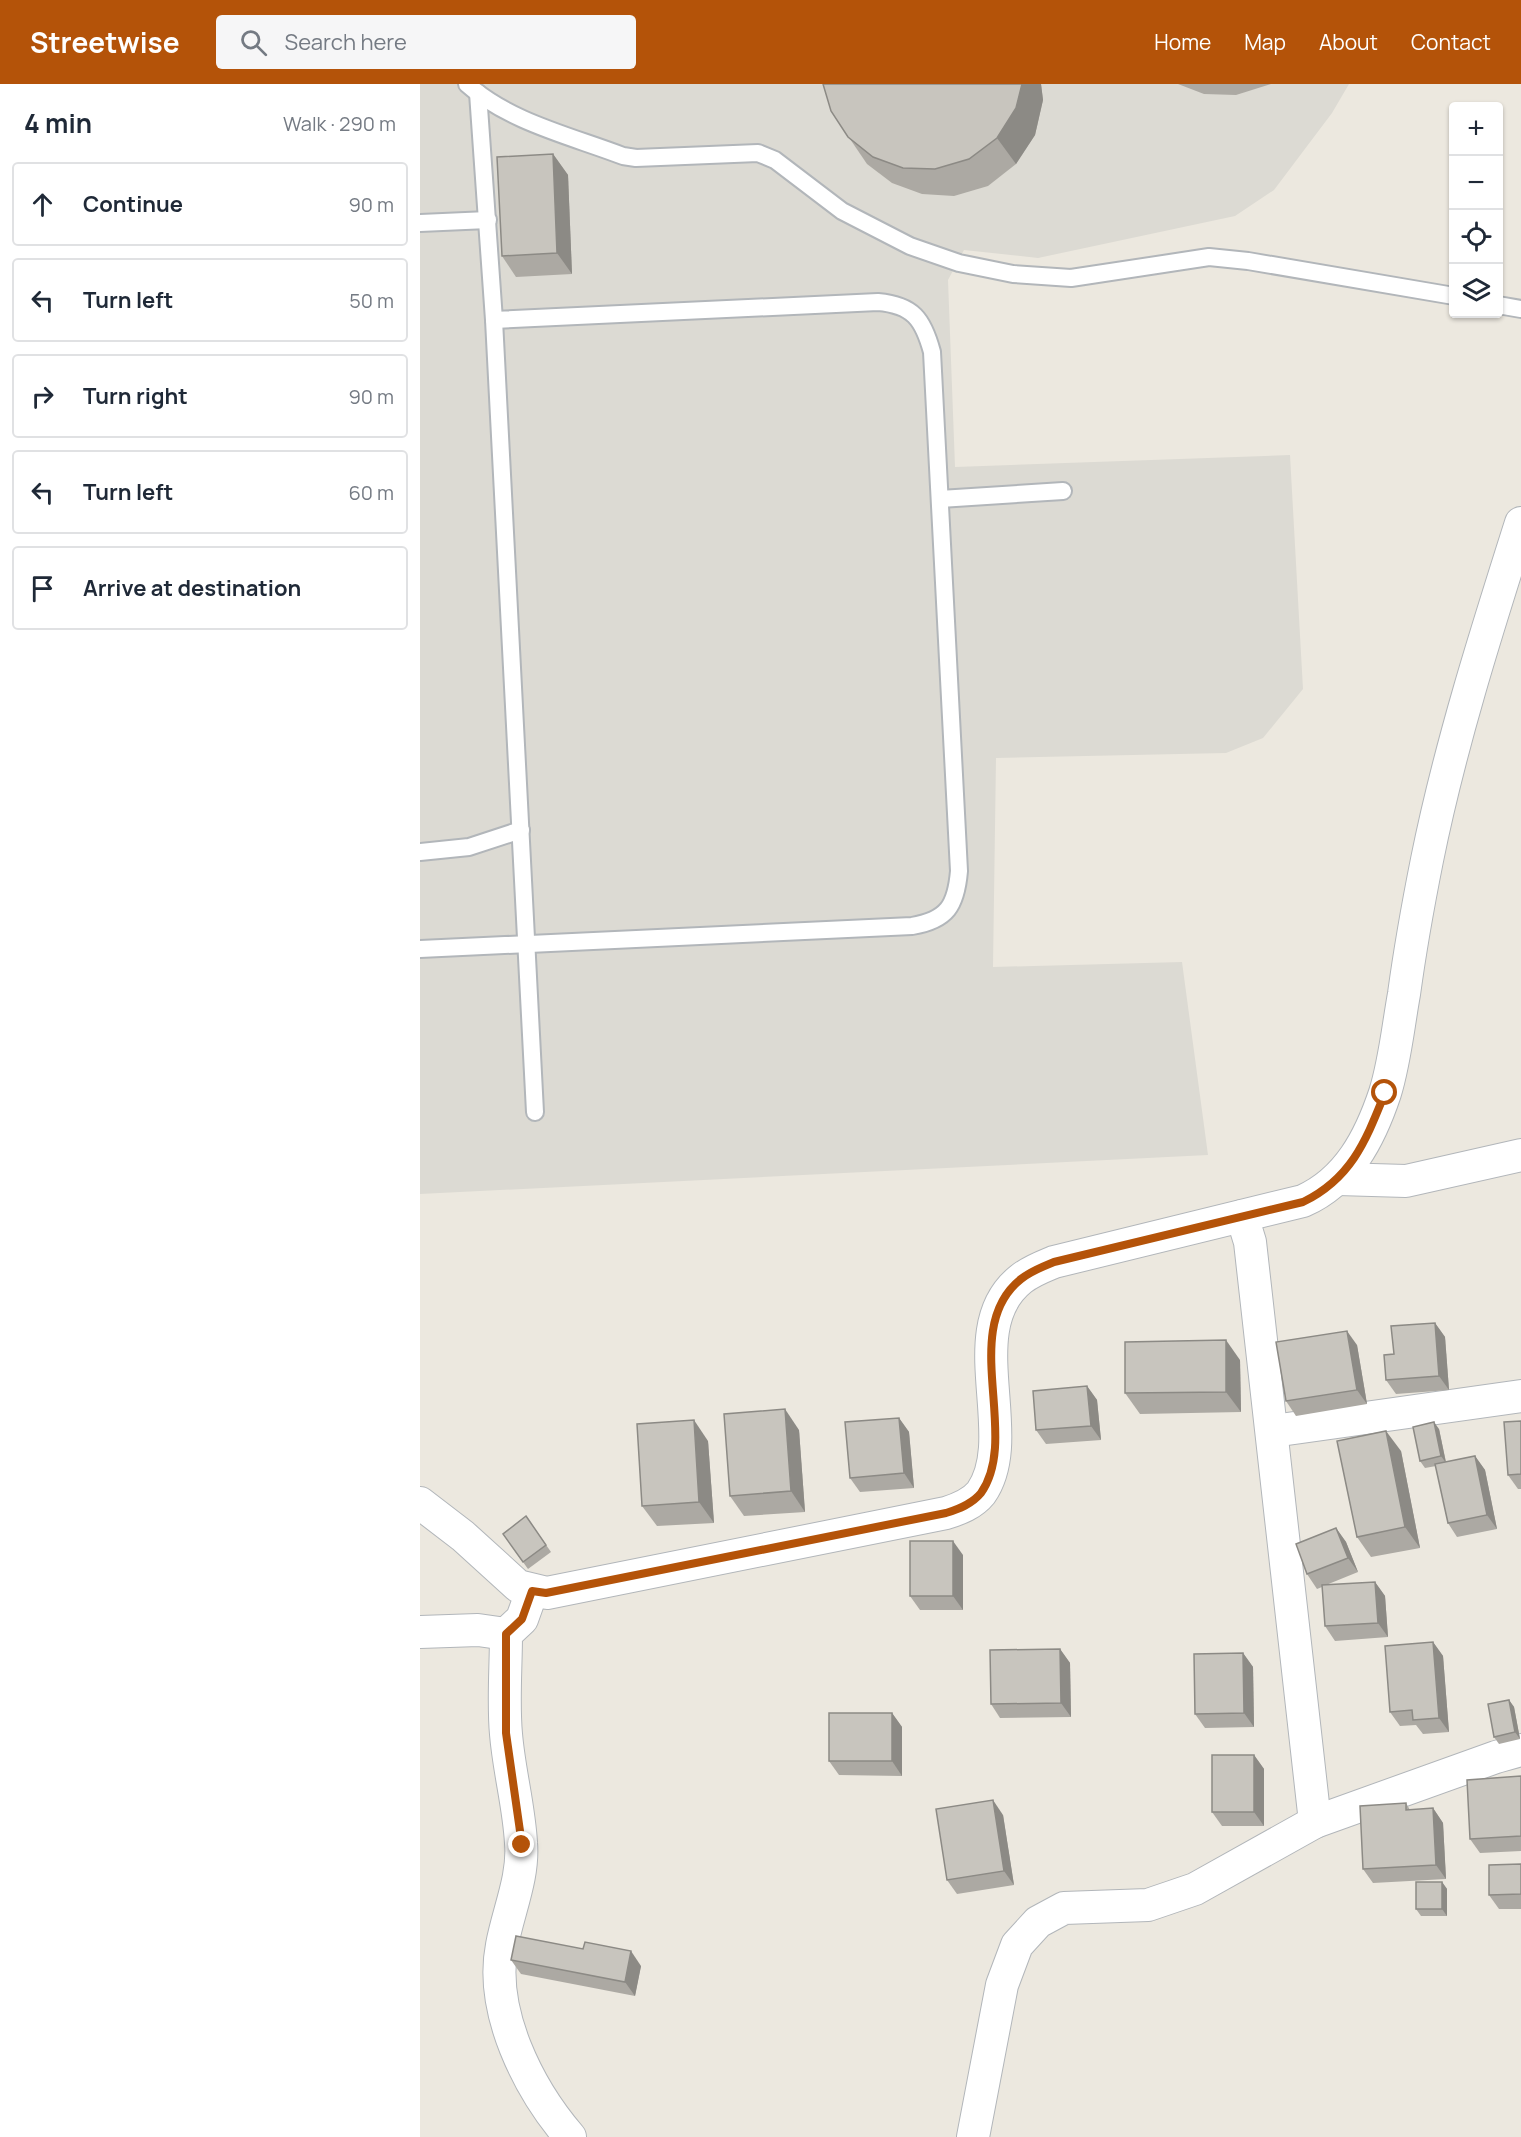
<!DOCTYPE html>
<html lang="en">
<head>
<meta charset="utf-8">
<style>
  :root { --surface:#fff; --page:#f6f6f7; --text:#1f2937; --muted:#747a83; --line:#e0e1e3; --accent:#b45309 }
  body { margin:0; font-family:Manrope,sans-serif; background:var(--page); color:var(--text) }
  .controls { position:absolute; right:18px; top:18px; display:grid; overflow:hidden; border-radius:6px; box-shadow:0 2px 4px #0004 }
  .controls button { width:54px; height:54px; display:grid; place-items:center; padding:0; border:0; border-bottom:2px solid var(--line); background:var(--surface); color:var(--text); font:30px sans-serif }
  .stop { position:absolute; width:18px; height:18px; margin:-14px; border:4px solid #b45309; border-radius:50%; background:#fff }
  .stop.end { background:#b45309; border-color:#fff; box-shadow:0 2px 6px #0008 }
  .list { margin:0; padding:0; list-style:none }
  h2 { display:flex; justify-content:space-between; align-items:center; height:78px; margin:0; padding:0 24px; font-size:26px }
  h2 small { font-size:20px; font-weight:400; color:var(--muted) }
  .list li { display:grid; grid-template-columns:39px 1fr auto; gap:18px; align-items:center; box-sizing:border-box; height:84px; margin:0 12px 12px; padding:0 12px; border:2px solid var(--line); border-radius:6px }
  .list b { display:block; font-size:22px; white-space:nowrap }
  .list em { font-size:20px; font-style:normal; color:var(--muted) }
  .icon { flex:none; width:33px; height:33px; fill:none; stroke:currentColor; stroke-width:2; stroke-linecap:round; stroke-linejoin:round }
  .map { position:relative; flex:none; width:1101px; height:2053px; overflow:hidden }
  header { display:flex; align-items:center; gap:36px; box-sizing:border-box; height:84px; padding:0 30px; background:var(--accent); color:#fff }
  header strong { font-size:28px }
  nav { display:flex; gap:33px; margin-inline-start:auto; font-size:21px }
  .search { width:420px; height:54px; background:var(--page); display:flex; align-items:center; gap:15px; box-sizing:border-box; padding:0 21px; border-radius:6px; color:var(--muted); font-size:22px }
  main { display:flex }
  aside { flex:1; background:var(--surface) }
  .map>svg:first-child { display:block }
</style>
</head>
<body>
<header>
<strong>Streetwise</strong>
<div class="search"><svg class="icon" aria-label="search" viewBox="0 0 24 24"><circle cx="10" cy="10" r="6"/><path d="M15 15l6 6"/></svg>Search here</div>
<nav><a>Home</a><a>Map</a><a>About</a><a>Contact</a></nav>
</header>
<main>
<aside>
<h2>4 min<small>Walk · 290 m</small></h2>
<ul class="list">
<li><svg class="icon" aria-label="ahead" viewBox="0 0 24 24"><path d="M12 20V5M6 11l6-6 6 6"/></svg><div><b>Continue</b></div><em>90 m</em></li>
<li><svg class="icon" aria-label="left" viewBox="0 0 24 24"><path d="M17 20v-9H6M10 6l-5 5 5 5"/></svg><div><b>Turn left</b></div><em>50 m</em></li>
<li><svg class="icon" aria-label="right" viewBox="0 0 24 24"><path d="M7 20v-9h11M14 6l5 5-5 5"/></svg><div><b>Turn right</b></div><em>90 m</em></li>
<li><svg class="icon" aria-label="left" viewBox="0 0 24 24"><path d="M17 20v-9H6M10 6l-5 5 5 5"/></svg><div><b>Turn left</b></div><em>60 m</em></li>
<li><svg class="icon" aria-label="arrive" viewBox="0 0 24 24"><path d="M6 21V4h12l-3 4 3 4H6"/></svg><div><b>Arrive at destination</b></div></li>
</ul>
</aside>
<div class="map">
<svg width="1101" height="2053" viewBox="0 0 1101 2053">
  <rect width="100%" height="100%" fill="#ece8df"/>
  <polygon fill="#dcdad3" points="0,0 929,0 912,29 854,106 815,132 618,174 544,166 528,196 535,383 870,371 883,605 843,654 806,669 576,674 573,883 762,878 788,1071 0,1110"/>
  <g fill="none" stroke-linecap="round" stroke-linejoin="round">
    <defs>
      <g id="service">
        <path d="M 47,0 C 89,38 151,52 203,72 L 216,74 L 338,69 L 355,76 L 422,127 L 490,162 L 539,179 L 593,190 L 651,194 L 789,173 L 828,177 L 1034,212"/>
        <polyline points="58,9 74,236 115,1028"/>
        <polyline points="0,139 68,136"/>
        <polyline points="1078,221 1101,225"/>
        <polyline points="520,415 643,407"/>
        <polyline points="0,768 49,763 101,746"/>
        <path d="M 0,865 L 492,842 C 527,836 536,822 539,787 L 512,268 C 503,235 493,221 458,218 L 74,236"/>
      </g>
      <g id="minor">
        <polyline points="918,1095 986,1097 1101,1071"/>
        <polyline points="822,1132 830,1158 895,1738"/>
        <polyline points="853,1347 1101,1312"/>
        <path d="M 0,1419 L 43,1452 L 98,1502 L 127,1509 L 526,1429 C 539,1425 552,1420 561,1409 C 601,1352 538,1245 601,1195 C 611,1187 622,1183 634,1178 L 883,1117 C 928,1097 950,1054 965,1009 C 975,977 978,943 984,910 C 990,866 998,821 1007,776 C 1030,662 1066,549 1101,439"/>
        <path d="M 112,1507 L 102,1535 L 86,1550 C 86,1583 83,1618 86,1650 C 89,1687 99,1722 101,1759 C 104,1793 88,1828 82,1861 C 69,1927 108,2004 150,2053"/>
        <polyline points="0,1548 58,1546 86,1550"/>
        <polyline points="553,2053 582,1901 597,1861 618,1838 644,1824 728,1821 775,1805 895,1738 1076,1673 1101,1666"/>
      </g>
    </defs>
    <use href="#service" stroke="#b2b6ba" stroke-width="20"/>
    <use href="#minor" stroke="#b2b6ba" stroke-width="34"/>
    <use href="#service" stroke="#fff" stroke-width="16"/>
    <use href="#minor" stroke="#fff" stroke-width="32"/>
  </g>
  <g fill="#aca9a3">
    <polygon points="403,0 621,0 623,16 615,51 596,80 568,102 534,112 502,110 472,99 447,80 411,27"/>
    <polygon points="758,0 851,0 816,11 784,10"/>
    <polygon points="133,70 148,91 152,190 96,193 82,172"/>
    <polygon points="1015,1239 1025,1253 1029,1306 976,1310 966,1296 974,1270"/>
    <polygon points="937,1261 947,1320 876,1332 866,1317"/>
    <polygon points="820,1276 821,1328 720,1330 705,1309"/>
    <polygon points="667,1302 677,1316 681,1356 626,1360 616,1346"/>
    <polygon points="479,1334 489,1348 494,1404 440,1408 430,1394"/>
    <polygon points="1101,1337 1101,1405 1098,1405 1088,1391"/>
    <polygon points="1019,1345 1026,1378 1055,1372 1065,1386 1077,1445 1037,1453 1028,1439 1016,1382 1005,1384 1000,1377"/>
    <polygon points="379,1346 385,1428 324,1432 310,1412"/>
    <polygon points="288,1357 294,1439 237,1442 222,1422"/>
    <polygon points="981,1367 1000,1464 951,1473 937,1453"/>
    <polygon points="106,1432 131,1468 108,1485 83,1450"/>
    <polygon points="916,1444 926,1458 938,1488 906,1501 955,1498 965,1512 968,1553 915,1557 905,1542 902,1503 897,1505 887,1490"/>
    <polygon points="543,1471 543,1526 500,1526 490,1512"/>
    <polygon points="1013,1558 1023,1572 1029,1648 1003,1650 996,1641 980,1642 970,1628"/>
    <polygon points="640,1565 650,1579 651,1633 580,1634 571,1620"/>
    <polygon points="823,1569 833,1583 834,1643 785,1644 775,1630"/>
    <polygon points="1089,1616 1094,1623 1100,1655 1079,1660 1074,1653"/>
    <polygon points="472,1629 482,1643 482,1692 419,1691 409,1677"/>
    <polygon points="834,1671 844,1685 844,1742 802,1742 792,1728"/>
    <polygon points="1101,1692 1101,1767 1060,1769 1050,1755"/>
    <polygon points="986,1719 990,1726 1013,1724 1023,1739 1026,1795 953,1799 943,1785"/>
    <polygon points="583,1731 594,1801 537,1810 527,1796"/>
    <polygon points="1101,1780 1101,1825 1079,1825 1069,1811"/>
    <polygon points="1022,1798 1027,1805 1027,1832 1001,1832 996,1825"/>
    <polygon points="91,1876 221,1882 215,1912 101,1890"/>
  </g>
  <g fill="#8c8a85">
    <polygon points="602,0 621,0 623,16 615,51 596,80 577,54"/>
    <polygon points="133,70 148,91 152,190 137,169"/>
    <polygon points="1015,1239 1025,1253 1029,1306 1019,1292"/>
    <polygon points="927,1247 937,1261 947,1320 937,1306"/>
    <polygon points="806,1256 820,1276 821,1328 806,1308"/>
    <polygon points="667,1302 677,1316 681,1356 671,1342"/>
    <polygon points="365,1325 379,1346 385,1428 371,1407"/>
    <polygon points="479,1334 489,1348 494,1404 484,1389"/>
    <polygon points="274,1336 288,1357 294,1439 279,1418"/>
    <polygon points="1014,1338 1019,1345 1026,1379 1021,1372"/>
    <polygon points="966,1347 981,1367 1000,1464 985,1443"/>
    <polygon points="1055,1372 1065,1386 1077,1445 1067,1431"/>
    <polygon points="916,1444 926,1458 938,1488 928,1474"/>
    <polygon points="533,1457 543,1471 543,1526 533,1512"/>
    <polygon points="955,1498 965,1512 968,1553 958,1539"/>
    <polygon points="1013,1558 1023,1572 1029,1648 1019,1634"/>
    <polygon points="640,1565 650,1579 651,1633 641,1619"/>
    <polygon points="823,1569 833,1583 834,1643 824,1629"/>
    <polygon points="1089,1616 1094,1623 1100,1655 1095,1648"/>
    <polygon points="472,1629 482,1643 482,1692 472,1677"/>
    <polygon points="834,1671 844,1685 844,1742 834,1728"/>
    <polygon points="573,1716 583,1731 594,1801 584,1787"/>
    <polygon points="1013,1724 1023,1739 1026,1795 1016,1781"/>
    <polygon points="1022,1798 1027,1805 1027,1832 1022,1825"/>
    <polygon points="211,1867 221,1882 215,1912 205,1898"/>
  </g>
  <g fill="#c8c5be" stroke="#8c8a85" stroke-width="1.5">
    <polygon points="403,0 602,0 596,24 577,54 549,75 515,85 483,84 453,73 428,53 411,27"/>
    <polygon points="133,70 137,169 82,172 77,73"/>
    <polygon points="1015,1239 1019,1292 966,1296 964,1271 974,1270 971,1242"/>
    <polygon points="927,1247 937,1306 866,1317 856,1258"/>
    <polygon points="806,1256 806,1308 705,1309 705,1258"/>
    <polygon points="667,1302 671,1342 616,1346 613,1307"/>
    <polygon points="365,1325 371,1407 310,1412 304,1330"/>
    <polygon points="479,1334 484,1389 430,1394 425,1338"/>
    <polygon points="274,1336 279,1418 222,1422 217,1340"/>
    <polygon points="1101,1337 1101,1390 1088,1391 1084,1338"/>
    <polygon points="1014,1338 1021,1372 1000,1377 993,1343"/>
    <polygon points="966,1347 985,1443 937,1453 917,1357"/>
    <polygon points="1055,1372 1067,1431 1028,1439 1015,1380"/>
    <polygon points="106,1432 126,1461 103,1478 83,1450"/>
    <polygon points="916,1444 928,1474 887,1490 876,1460"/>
    <rect x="490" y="1457" width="43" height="55"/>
    <polygon points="955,1498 958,1539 905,1542 902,1501"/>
    <polygon points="1013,1558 1019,1634 993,1636 992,1626 970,1628 965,1562"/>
    <polygon points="640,1565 641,1619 571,1620 570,1566"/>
    <polygon points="823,1569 824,1629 775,1630 774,1570"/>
    <polygon points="1089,1616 1095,1648 1074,1653 1068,1620"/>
    <rect x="409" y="1629" width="63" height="48"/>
    <rect x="792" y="1671" width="42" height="57"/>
    <polygon points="1101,1692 1101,1752 1050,1755 1047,1696"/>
    <polygon points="573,1716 584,1787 527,1796 516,1725"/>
    <polygon points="986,1719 986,1726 1013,1724 1016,1781 943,1785 940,1722"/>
    <polygon points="1101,1780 1101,1810 1069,1811 1069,1781"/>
    <rect x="996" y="1798" width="26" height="27"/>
    <polygon points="96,1852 163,1865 165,1858 211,1867 205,1898 91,1876"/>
  </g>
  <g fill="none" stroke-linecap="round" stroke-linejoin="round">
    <path stroke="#b45309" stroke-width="8" d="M 102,1761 L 86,1649 L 86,1550 L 102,1535 L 112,1507 L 126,1509 L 526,1429 C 539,1425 552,1420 561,1409 C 601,1352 538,1245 601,1195 C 611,1187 622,1183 634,1178 L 883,1118 C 932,1094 946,1056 965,1009"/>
  </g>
</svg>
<div class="controls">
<button>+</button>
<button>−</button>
<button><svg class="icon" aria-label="locate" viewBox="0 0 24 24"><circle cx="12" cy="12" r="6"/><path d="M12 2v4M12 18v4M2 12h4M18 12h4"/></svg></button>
<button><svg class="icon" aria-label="layers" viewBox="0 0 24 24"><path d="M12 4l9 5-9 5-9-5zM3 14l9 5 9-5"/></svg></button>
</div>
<div class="stop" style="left:965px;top:1009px"></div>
<div class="stop end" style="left:102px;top:1761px"></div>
</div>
</main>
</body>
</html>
